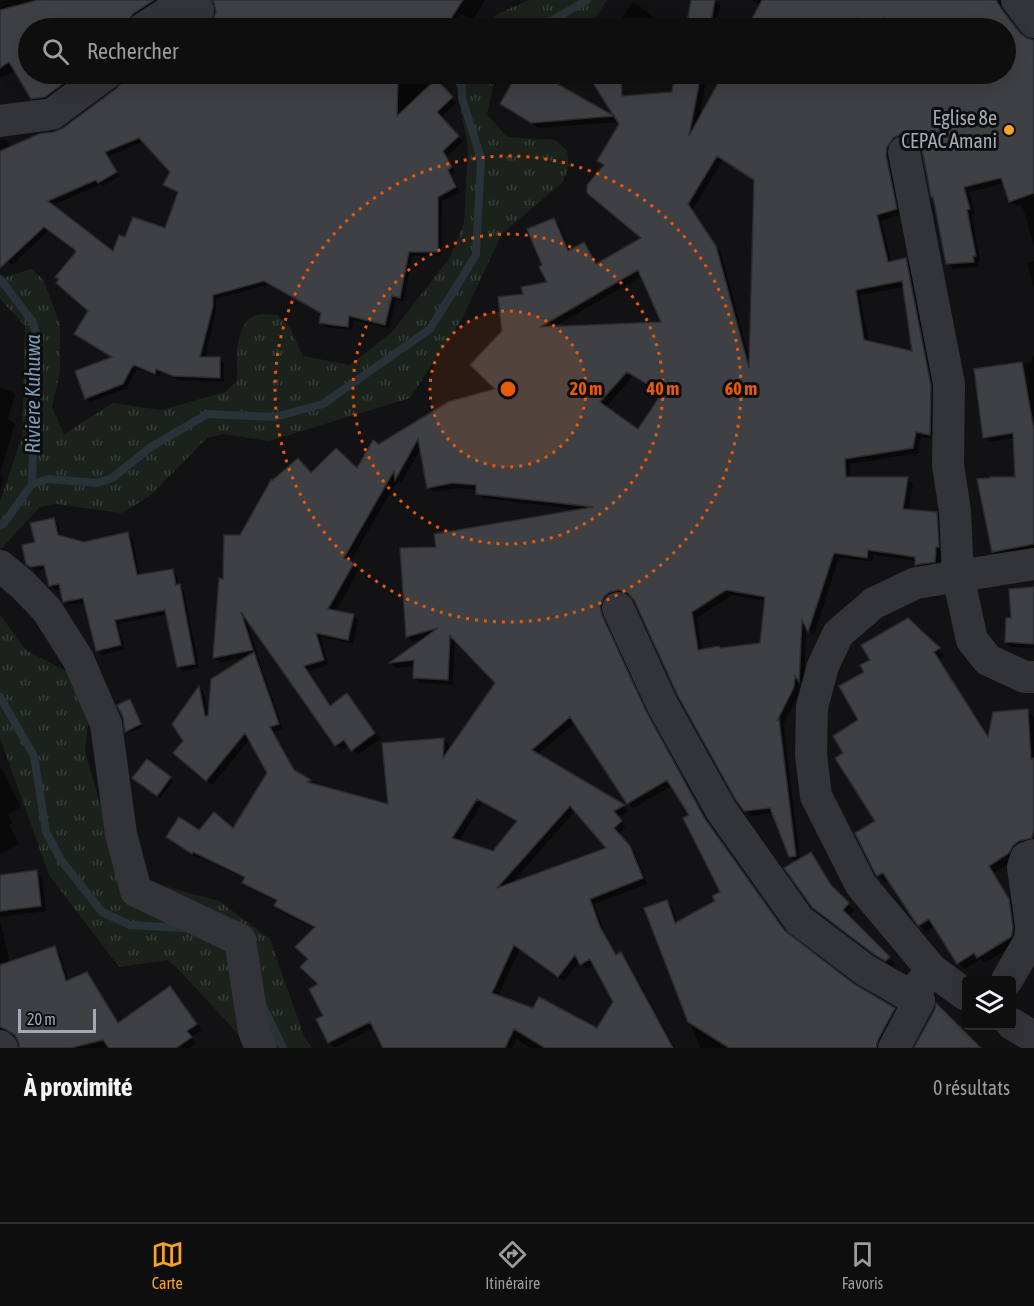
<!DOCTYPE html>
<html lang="fr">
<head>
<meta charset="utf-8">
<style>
  :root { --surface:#0e0e0f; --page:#1c1c1d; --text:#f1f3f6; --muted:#9b9c9e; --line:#2e2e2f; --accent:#f6a328 }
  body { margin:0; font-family:"Asap Condensed",sans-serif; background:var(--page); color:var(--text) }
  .controls { position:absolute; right:18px; bottom:18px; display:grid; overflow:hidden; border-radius:6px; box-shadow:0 6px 24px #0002 }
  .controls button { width:54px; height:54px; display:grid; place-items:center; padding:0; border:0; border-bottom:2px solid var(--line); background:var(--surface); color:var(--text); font:30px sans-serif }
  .scale { position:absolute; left:18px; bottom:15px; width:78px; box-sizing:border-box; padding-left:6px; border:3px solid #a3aab5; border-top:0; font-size:16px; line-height:21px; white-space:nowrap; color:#a3aab5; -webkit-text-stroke:4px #0d0d0f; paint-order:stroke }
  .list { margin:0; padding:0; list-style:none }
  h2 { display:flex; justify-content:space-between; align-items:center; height:78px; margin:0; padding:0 24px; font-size:26px }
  h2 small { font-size:20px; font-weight:400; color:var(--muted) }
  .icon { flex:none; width:33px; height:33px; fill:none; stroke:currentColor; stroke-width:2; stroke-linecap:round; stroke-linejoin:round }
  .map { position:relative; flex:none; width:1034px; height:1048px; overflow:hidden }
  .search { position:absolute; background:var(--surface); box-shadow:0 6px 24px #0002; left:18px; right:18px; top:18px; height:66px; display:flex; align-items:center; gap:15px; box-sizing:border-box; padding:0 21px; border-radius:33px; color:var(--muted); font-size:22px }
  .sheet { height:174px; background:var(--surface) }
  nav { display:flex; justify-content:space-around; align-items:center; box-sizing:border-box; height:84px; border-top:2px solid var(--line); background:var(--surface); font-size:16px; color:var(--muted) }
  nav a { display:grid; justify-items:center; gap:3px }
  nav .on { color:var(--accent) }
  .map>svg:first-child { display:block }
</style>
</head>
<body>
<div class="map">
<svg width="1034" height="1048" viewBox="0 0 1034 1048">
  <defs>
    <pattern id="grass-tufts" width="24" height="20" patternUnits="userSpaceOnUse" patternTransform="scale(1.5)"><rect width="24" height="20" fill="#1a221b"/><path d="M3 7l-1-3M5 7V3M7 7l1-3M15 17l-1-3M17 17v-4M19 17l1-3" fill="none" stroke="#383f3a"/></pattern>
  </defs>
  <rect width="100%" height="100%" fill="#121214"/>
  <g fill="url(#grass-tufts)">
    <polygon points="529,0 607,0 589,28 482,28 499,13"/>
    <path d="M 454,74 L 500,74 L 494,83 L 487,114 L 507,137 L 555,140 L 567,150 L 569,166 L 563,182 L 502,234 L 462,319 L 410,398 L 269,441 L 223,434 L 207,438 L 150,496 L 121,513 L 56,504 L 40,507 L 0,550 L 0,502 L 22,436 L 25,326 L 0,299 L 0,280 L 2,278 L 31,269 L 43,279 L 60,324 L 60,372 L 52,407 L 64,434 L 113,403 L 161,410 L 225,392 L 237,381 C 238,359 232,318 262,314 C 267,314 273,315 277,315 L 289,326 L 303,356 L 350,365 L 392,332 L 450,257 L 464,223 L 468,147 Z"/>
    <polygon points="0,615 26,650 71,674 91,700 85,751 117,864 157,884 219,901 270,939 304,1036 312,1048 251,1048 180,971 168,960 119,967 49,875 0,738"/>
  </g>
  <g fill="#0007" fill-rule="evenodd">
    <polygon points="7,0 165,0 131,28 28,28 28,74 86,74 50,101 37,102 32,98 16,71 0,78 0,2"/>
    <polygon points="214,0 485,0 473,20 461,14 452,28 202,28 206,28 214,21 217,11"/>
    <polygon points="693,0 715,1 720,6 716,28 692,28 692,26 688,23"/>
    <path d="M 752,0 L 1005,0 L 1004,10 L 1008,18 L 1022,36 L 1034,41 L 1034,246 L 1022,205 L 1016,206 L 1010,201 L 1005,183 L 969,192 L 975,214 L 972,215 L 980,261 L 978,262 L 979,267 L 953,269 L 947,263 L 935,199 L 932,196 L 923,148 L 920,142 L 917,140 L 907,139 L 901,214 L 881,221 L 892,263 L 906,260 L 911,266 L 936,392 L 935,439 L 921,437 L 918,453 L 850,464 L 851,479 L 908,479 L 913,484 L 909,511 L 936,514 L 942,519 L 940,567 L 922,570 L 916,564 L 917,561 L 874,555 L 872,562 L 839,557 L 814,635 L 806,626 L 804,685 L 800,681 L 799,693 L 783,725 L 784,727 L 800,860 L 811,854 L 817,860 L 837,893 L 854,910 L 848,917 L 895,964 L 892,966 L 883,961 L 820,913 L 813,906 L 796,862 L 790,856 L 773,813 L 751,816 L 745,810 L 634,598 L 627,595 L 617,596 L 605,613 L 607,622 L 651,719 L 710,826 L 787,935 L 853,986 L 894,1009 L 899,1014 L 882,1048 L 700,1048 L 646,909 L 666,902 L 672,907 L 678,923 L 717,902 L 722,893 L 691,816 L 672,786 L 633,808 L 628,803 L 575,723 L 537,755 L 624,806 L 629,811 L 618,817 L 626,827 L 618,834 L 635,853 L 647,884 L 594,904 L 605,934 L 617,955 L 621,953 L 626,959 L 675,1048 L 530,1048 L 517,1039 L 512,1048 L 384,1048 L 375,1027 L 335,1048 L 329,1042 L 320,984 L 310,960 L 315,929 L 281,912 L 275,906 L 278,902 L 249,888 L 244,882 L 246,879 L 199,857 L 198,858 L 173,843 L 168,837 L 199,832 L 234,830 L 269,773 L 250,739 L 212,785 L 180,758 L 184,741 L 174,724 L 200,688 L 204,693 L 209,716 L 250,656 L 220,663 L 214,657 L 225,580 L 241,536 L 312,474 L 357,471 L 379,445 L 498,390 L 504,332 L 524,295 L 550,283 L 544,266 L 553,220 L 559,225 L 570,251 L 584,244 L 589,249 L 598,265 L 643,238 L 605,166 L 599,161 L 673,93 L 676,74 L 707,74 L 699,121 L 725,74 L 1006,74 L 1006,28 L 749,28 L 761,6 ZM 723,160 L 755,181 L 750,360 L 721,253 L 692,210 ZM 642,276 L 663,324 L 552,328 ZM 904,287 L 914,353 L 869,342 L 860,295 ZM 633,376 L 663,394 L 638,431 L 605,408 ZM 421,448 L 429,487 L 434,492 L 459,488 L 478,490 L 477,493 L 483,498 L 581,510 L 438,549 L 407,636 L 413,642 L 426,638 L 391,663 L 396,668 L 415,666 L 414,677 L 420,683 L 453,685 L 455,639 L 496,682 L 449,752 L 449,745 L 444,739 L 390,806 L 315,786 L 310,781 L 297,774 L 274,732 L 283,729 L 259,660 L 255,655 L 258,655 L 245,617 L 336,745 L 342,750 L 349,745 L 358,755 L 380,739 L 352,701 L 331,707 L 308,671 L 328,665 L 321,637 L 353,644 L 358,621 L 353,615 L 335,612 L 359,570 L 350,562 L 398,480 L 401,484 ZM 732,595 L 766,601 L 761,644 L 702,651 L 697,618 ZM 482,803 L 518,823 L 493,852 L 459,841 ZM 575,811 L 608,849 L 510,885 ZM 520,949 L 564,981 L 580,961 L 587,969 L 594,965 L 615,1003 L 598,1030 L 498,997 Z"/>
    <polygon points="633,2 650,14 655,19 649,28 615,28"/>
    <path d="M 125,74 L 445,74 L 432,77 L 456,103 L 440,118 L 463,141 L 447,156 L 455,172 L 451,174 L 460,192 L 442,201 L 441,256 L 412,256 L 404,301 L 396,300 L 389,328 L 353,320 L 352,330 L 325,327 L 321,323 L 322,314 L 270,284 L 216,299 L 216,311 L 205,358 L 220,359 L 224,363 L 224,382 L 179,380 L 161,372 L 159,377 L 138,369 L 138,370 L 136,370 L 127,388 L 90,402 L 86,398 L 114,358 L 80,339 L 76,334 L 90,311 L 78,252 L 49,230 L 12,265 L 0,253 L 0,139 L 6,140 L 12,148 L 63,130 L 118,89 L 124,81 ZM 144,141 L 172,172 L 165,184 L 169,189 L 179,194 L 166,230 L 126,239 L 114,254 L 51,206 L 101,184 L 103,186 L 120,176 L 108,157 Z"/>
    <polygon points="519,74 537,74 614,118 618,122 539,128 508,110 501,104"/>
    <polygon points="1034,261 1034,288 1027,263"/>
    <polygon points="1034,356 1034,550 998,557 993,551 1017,478 1015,438 990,442 985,437 975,371 1032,362 1032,357"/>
    <polygon points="0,388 11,391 15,395 8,419 15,424 0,474"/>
    <polygon points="0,475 3,478 0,489"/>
    <polygon points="54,520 58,524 61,537 84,544 128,534 132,538 140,576 172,570 177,575 179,586 184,590 199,668 183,671 179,666 168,614 118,624 125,649 102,655 98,651 85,603 69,605 64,601 62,588 55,590 50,585 46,569 36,571 28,564 36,543"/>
    <polygon points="1034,588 1034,648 1011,647 1006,642 1012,620"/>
    <polygon points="908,620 945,656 939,659 990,738 1027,711 1034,717 1034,845 1015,860 994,873 1015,907 1017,943 985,963 981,959 965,969 958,963 935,926 926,931 920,925 889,879 885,882 877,874 877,821 845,753 860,720 866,672 872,660"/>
    <polygon points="130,701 132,704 143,727 129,733 127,731 124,717"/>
    <polygon points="147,761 173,781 160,798 137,781"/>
    <polygon points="0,768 3,771 21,807 8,814 13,823 9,825 19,844 0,854"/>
    <polygon points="36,872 42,878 46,911 0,917 0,877"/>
    <polygon points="0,920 10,963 54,948 60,954 69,982 86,974 92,980 119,1024 176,994 202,1030 192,1037 196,1043 189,1048 21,1048 21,1043 16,1036 12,1034 2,1034 0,1035"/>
  </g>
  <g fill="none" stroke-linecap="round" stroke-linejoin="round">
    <g stroke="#283238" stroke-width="8">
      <polyline points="528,28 553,20 587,0"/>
      <polyline points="0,279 33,322 37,337 32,484"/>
      <polyline points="0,526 4,523 32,484 48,479 97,483 112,478 151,447 207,414 275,417 323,404 430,329 476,255 481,159 462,98 462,82 465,74"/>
      <polyline points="0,697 34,756 46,832 61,860 102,912 130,925 184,928"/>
      <polyline points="263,1006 283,1048"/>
    </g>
  </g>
  <g fill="#3e4044" stroke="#2c2c30" stroke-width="1.5" fill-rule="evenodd">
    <polygon points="38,0 154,0 134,13 128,20 126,28 28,28 28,74 76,74 45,97 31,99 9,62 0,68 0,10"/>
    <polygon points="212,0 463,0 445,28 176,28 180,26 196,28 206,26 212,21 216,12 214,3"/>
    <polygon points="691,0 715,0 710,28 687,23"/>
    <path d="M 762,0 L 996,0 L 1003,11 L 1020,33 L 1027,38 L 1034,40 L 1034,193 L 1009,202 L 1001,178 L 964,187 L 970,209 L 967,210 L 976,256 L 973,256 L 974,262 L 946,264 L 933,196 L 931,197 L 922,149 L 918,141 L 910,135 L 901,134 L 893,138 L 887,147 L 886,155 L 897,209 L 877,215 L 888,262 L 906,258 L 931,386 L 930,435 L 916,432 L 913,448 L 845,459 L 846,477 L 908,477 L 903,509 L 937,512 L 939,547 L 936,547 L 935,562 L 915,565 L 915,557 L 868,550 L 867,558 L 834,553 L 808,632 L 802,620 L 799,682 L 795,676 L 794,687 L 777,721 L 779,719 L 796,856 L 789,857 L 770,808 L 744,811 L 736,800 L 678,696 L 634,600 L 628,593 L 619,590 L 610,592 L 604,597 L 600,606 L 602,615 L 646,711 L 705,819 L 784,930 L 854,984 L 895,1008 L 878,1040 L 876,1048 L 729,1048 L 688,1022 L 644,908 L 667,900 L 675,923 L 715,901 L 712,896 L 720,892 L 683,818 L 689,815 L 667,780 L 627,804 L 570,717 L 532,750 L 625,805 L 614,811 L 622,821 L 614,828 L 630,846 L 643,878 L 590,899 L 600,927 L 616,955 L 621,952 L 673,1048 L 545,1048 L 514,1029 L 505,1048 L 383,1048 L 370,1022 L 328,1043 L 316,1019 L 323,1016 L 309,989 L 318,984 L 300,967 L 308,959 L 295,947 L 315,927 L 274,906 L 277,900 L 242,883 L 245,877 L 193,852 L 192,854 L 166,837 L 179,817 L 199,830 L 214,812 L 233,828 L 267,773 L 245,733 L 206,781 L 173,753 L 183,741 L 172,724 L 199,686 L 205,716 L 208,716 L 211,679 L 254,652 L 279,724 L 270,727 L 294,770 L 311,780 L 307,782 L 388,804 L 382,743 L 444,738 L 443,758 L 495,683 L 450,636 L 448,680 L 413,678 L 414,660 L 389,663 L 438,628 L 406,637 L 400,548 L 436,547 L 434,534 L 593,507 L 476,494 L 476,485 L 453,483 L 427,488 L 418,439 L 395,480 L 394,471 L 344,558 L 354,563 L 328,609 L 354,614 L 348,640 L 316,633 L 324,660 L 304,666 L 330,706 L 347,693 L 375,733 L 351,751 L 344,740 L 335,746 L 241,612 L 253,650 L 213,658 L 219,578 L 223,579 L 224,535 L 240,535 L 271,480 L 273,480 L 298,458 L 311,473 L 336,448 L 357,468 L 373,440 L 379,444 L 448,402 L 495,389 L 470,365 L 502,331 L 498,297 L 523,294 L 521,287 L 547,282 L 539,267 L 542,265 L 527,229 L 554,218 L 568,251 L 584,242 L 596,264 L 641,238 L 587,193 L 587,185 L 604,165 L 597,161 L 619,124 L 587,74 L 621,74 L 622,96 L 672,92 L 675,74 L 701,74 L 689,136 L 723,74 L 1005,74 L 1005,28 L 907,28 L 884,18 L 879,28 L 857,18 L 851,28 L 747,28 ZM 717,156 L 754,180 L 749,368 L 716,246 L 688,204 ZM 638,270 L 661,322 L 540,327 ZM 902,281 L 912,351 L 864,340 L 856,290 ZM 627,372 L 662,393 L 638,429 L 600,402 ZM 726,590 L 765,597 L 760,643 L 720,648 L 719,646 L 698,650 L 692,612 ZM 477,799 L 517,821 L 493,851 L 452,838 ZM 570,806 L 606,848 L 497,888 ZM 514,945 L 558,977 L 575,955 L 580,965 L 590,959 L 613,1002 L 597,1028 L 539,997 L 533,1008 L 492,993 Z"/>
    <path d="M 124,74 L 398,74 L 397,116 L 436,79 L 453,97 L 437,112 L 459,136 L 443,151 L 452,167 L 448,170 L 456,187 L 438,197 L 438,252 L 409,252 L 400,298 L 392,296 L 385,325 L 349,316 L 348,327 L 319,323 L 321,313 L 264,281 L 213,295 L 213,306 L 200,357 L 220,357 L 220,378 L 173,376 L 156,369 L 155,374 L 134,365 L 133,367 L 132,367 L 123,384 L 85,399 L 75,371 L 112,357 L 74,334 L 88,311 L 56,283 L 59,279 L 55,277 L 76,252 L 75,250 L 44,227 L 0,268 L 0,151 L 39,134 L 54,132 L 63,128 L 117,88 L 122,82 ZM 139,138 L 170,172 L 163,185 L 178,192 L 165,228 L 133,217 L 125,237 L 119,235 L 113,251 L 48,201 L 96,180 L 98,183 L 117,172 L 105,152 Z"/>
    <polygon points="517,74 540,74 614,116 531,123 500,104"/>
    <polygon points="1022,362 1034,430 1034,544 992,552 977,479 990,478 990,477 1015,477 1013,433 983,438 974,369"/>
    <polygon points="54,518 58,535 84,542 128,532 137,575 173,569 176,585 180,584 195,664 177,667 165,610 115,620 121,645 96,651 83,598 63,602 59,584 49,586 44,565 30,567 26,564 22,545 35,542 30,523"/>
    <polygon points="1034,587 1034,644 1005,642 1006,618 1011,618 1009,589"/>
    <polygon points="908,618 940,648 934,652 988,737 993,712 1028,709 1031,759 1034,758 1034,829 1032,838 1019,841 1013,846 1009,853 989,866 1009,899 1013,927 1012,935 1011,937 977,958 974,953 957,964 929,919 918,926 912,917 883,873 877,876 876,875 855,833 875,821 835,758 843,753 833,736 858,720 839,686 864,672 860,665 870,660 861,645"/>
    <polygon points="130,699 141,724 125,732 123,717 117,705"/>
    <polygon points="147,759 171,777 157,796 132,778"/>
    <polygon points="811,852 831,885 849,903 843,910 890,957 885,961 875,955 812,907 784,868"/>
    <polygon points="37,870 41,906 0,911 0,875"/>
    <polygon points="55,946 66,981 87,972 118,1023 170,986 197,1024 187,1031 192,1037 176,1048 109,1048 103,1040 71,1048 19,1048 19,1043 15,1035 5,1029 0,1027 0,965"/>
    <polygon points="936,1003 981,1048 914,1048 935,1009"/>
  </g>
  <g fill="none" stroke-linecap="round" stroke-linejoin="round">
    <g stroke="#333439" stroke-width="32">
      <polyline points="1017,0 1034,22"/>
      <polyline points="144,28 175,8 198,10"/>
      <polyline points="0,121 52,114 106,74"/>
      <polyline points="904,152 949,384 948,465 955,511 958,576 972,640 988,660 1025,677 1034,677"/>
      <polyline points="0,566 22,584 47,610 78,659 106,724 121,834 136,891 240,940 254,1031 261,1048"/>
      <polyline points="618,608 662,704 721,810 799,920 865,970 907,994 916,989 932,970"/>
      <polyline points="1007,980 1030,940 1031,926 1023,867 1026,858 1034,855"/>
      <polyline points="966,995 932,970 861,885 816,796 811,755 812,707 823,666 838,634 874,603 916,583 1034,564"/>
      <polyline points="1012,1024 1034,1037"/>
      <polyline points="0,1046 2,1048"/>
      <polyline points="894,1048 919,1001 916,989"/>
    </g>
  </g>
  <circle cx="508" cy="389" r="78" fill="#e8590c" fill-opacity=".12"/>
  <g fill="none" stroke="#e8590c" stroke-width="3" stroke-dasharray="3 6">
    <circle cx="508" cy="389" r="78"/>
    <circle cx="508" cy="389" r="155"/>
    <circle cx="508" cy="389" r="233"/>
  </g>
  <circle fill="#f6a328" stroke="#0d0d0f" stroke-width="2" cx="1009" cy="130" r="6"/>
  <g text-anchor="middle" stroke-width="6" stroke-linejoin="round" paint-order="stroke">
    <g font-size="20" fill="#a3aab5" stroke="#0d0d0f" text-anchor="end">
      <text x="997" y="125">Eglise 8e<tspan x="997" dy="23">CEPAC Amani</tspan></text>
    </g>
    <g font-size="21" font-style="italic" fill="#799ab1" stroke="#0d0d0f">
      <text transform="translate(33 394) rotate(-90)" y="7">Riviere Kuhuwa</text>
    </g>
  </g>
  <circle cx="508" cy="389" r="9" fill="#e8590c" stroke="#0d0d0f" stroke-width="3"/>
  <g font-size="18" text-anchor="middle" font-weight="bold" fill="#e8590c" stroke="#0d0d0f" stroke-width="6" stroke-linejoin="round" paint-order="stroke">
    <text x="586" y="395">20 m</text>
    <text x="663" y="395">40 m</text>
    <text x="741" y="395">60 m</text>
  </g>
</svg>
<div class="controls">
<button><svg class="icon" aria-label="layers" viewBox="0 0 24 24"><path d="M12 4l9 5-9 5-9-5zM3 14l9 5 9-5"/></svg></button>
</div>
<div class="scale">20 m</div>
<div class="search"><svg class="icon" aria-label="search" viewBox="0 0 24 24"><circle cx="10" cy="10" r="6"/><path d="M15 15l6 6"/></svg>Rechercher</div>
</div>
<section class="sheet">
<h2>À proximité<small>0 résultats</small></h2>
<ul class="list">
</ul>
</section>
<nav>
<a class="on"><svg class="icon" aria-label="map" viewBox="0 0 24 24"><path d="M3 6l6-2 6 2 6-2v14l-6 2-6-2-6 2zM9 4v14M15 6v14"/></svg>Carte</a>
<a><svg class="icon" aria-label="directions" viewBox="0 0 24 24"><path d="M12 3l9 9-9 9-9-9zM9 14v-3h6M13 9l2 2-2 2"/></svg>Itinéraire</a>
<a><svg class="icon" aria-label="saved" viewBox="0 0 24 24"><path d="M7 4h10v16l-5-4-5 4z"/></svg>Favoris</a>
</nav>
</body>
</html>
